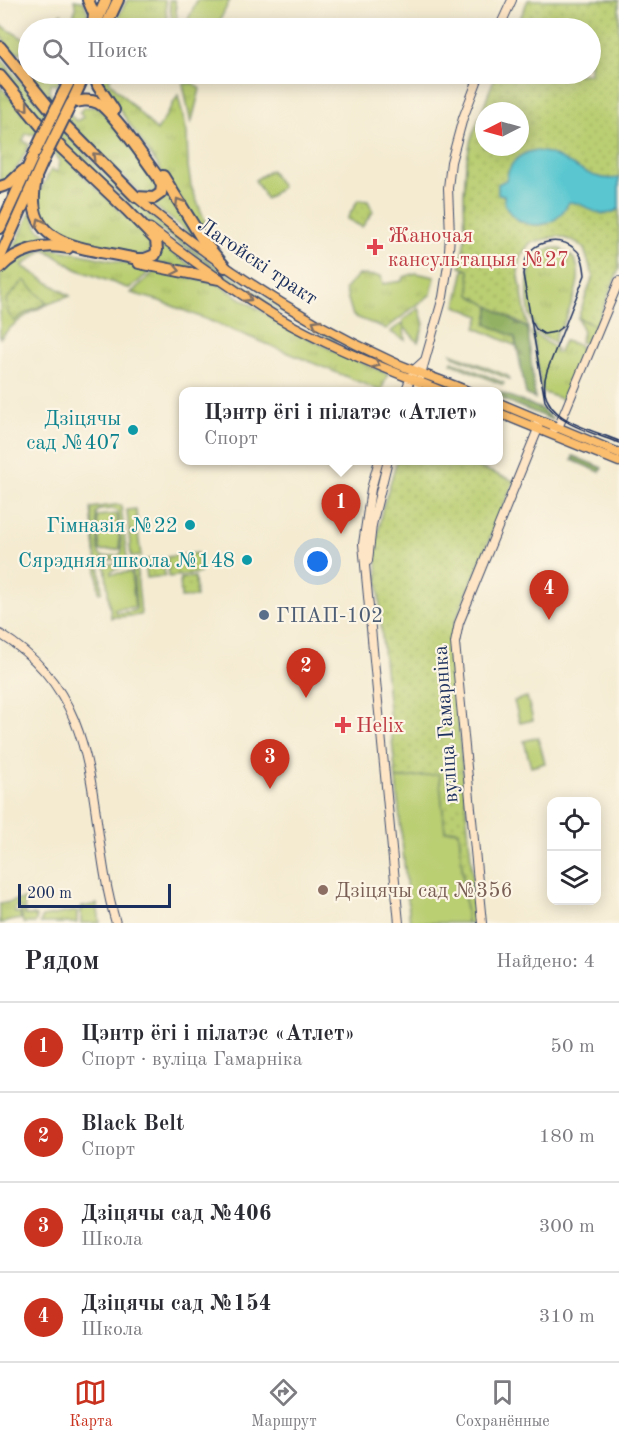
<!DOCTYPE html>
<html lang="ru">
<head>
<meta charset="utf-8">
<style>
  :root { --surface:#fff; --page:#f2f2f3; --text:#2b2b33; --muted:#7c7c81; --line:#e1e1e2; --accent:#c8321e }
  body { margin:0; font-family:"Old Standard TT",serif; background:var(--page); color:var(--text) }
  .controls { position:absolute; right:18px; bottom:18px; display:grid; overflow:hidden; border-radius:12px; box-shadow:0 3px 15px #0003 }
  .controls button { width:54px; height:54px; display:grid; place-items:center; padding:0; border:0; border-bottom:2px solid var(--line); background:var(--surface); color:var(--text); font:30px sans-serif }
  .compass { position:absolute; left:475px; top:102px; width:54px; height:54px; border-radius:50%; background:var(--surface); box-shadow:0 3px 15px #0003; rotate:264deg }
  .scale { position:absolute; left:18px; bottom:15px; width:153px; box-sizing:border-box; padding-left:6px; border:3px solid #1b2f5e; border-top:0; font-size:16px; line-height:21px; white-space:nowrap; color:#1b2f5e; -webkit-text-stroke:4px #fcf5e5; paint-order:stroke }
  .you { position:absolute; left:318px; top:562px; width:21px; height:21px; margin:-15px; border:4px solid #fff; border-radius:50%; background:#1a73e8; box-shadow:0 0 0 9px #1a73e833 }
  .badge { display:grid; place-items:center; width:39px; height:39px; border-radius:50%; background:var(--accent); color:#fff; font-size:20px; font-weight:700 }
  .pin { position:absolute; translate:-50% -50px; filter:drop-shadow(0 2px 3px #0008) }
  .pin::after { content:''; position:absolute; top:32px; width:21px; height:18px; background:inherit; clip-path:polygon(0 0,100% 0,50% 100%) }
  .popup { position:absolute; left:179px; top:387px; width:324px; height:78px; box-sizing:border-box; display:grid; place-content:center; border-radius:12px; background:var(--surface); filter:drop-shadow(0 2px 4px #0005); font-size:20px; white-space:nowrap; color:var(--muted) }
  .popup b { font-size:22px; color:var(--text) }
  .popup::after { content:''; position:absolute; left:50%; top:100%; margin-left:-12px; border:12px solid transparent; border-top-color:var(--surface) }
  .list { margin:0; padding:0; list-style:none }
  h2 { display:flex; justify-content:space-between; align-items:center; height:78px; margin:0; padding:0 24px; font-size:26px }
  h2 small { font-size:20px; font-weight:400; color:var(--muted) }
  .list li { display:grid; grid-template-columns:39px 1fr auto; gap:18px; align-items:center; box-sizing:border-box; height:90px; padding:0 24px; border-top:2px solid var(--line) }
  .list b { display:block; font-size:22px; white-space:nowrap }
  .list p { margin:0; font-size:20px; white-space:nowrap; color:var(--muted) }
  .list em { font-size:20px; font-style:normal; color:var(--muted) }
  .icon { flex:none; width:33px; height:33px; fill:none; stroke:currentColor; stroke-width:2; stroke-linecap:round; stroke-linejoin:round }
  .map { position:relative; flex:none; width:619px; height:923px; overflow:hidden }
  .search { position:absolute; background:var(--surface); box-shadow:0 3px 15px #0003; left:18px; right:18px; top:18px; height:66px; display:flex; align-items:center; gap:15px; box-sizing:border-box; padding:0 21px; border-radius:33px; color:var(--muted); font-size:22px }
  .sheet { height:438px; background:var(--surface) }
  nav { display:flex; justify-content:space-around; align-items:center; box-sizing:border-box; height:84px; border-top:2px solid var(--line); background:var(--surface); font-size:16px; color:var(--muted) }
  nav a { display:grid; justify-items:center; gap:3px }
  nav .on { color:var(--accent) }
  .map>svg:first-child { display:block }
</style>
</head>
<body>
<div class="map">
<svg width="619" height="923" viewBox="0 0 619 923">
  <defs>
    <pattern id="grass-tufts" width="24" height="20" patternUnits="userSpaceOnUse" patternTransform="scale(1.5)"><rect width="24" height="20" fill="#bace72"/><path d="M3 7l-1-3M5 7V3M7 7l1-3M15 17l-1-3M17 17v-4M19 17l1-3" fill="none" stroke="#9fb165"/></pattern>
    <pattern id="forest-firs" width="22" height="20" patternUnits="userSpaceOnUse" patternTransform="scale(1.5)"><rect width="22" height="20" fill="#93b164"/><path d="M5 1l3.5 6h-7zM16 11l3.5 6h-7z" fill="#779056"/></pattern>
    <pattern id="park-dots" width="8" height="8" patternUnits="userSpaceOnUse" patternTransform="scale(1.5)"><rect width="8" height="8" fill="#bace72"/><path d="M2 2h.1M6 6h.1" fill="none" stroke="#9fb165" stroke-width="1.8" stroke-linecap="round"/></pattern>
  </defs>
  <rect width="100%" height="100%" fill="#fcf5e5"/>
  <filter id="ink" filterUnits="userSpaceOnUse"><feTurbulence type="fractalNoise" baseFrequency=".0167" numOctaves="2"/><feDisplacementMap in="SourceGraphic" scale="12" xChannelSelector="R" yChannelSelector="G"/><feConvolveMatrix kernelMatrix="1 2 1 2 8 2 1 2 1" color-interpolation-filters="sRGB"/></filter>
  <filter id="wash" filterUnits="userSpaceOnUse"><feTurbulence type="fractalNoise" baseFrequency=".008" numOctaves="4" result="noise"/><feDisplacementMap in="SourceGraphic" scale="24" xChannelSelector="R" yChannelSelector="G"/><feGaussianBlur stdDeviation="1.35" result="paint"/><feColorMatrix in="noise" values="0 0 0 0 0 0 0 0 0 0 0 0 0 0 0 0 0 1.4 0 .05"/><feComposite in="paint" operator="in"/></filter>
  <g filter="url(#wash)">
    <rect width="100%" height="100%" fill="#f4ebd1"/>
    <g fill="url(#grass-tufts)" stroke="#6a7e68" stroke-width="1.5">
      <path d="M 74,0 L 84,2 L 88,14 L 84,28 L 67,28 C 72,19 78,11 74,0 Z"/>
      <polygon points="127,0 165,0 168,28 113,28"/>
      <polygon points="169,0 175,0 178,28 173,28"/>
      <path d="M 62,13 L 54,28 L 36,28 L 45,17 C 53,20 56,17 62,13 Z"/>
      <path d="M 0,25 L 26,40 L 28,44 L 28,49 C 13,61 0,40 0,25 Z"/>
      <path d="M 0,57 C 62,136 133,208 216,266 C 255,293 297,315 337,339 L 336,341 L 289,317 L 241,287 L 141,216 L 71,150 L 29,104 L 0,67 Z"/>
      <polygon points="28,58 28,74 63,74 57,86 51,83 49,92 76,121 84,117 79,113 84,107 96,107 103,112 156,178 157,190 154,193 142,194 50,103 17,61 25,61"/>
      <polygon points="100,74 112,74 109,81 157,131 178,95 187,133 188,166 191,186 207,227 208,239 113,100 101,79"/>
      <polygon points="193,83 200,89 191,124 183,84"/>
      <path d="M 0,86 C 48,142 98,192 153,241 L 154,246 L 151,253 L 138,256 L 71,242 L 56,236 L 40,220 L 38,194 L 51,170 L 58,172 L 59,159 L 34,134 L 26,134 L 23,140 L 29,145 C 21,161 16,175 0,183 Z"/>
      <polygon points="167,191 198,240 152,204 162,200"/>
      <polygon points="31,211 38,228 53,240 52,242 11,254"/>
      <polygon points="162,246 199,271 151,262"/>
      <path d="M 46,247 L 153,269 L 131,288 L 127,288 L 76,269 L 45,249 L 22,266 L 70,296 C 42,305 20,316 0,338 L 0,273 L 5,266 Z"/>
      <path d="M 556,248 C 596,258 572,302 562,327 L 557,330 L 554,343 C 549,339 539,335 536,330 C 525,315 524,268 538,254 C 544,249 549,249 556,248 Z"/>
      <polygon points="464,269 469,270 511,318 516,346 476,328 480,316 456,306"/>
      <polygon points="156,270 218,284 290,329 334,351 388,374 381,391 218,324 160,301 131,293"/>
      <polygon points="416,273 435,277 431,294 386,329 353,316 345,289 358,275 381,276 383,284 402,281 403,277"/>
      <polygon points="419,308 424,324 418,342 404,327 405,340 390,332 401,324 403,325 403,320"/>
      <polygon points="578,318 596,326 590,345 580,342 583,332"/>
      <polygon points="532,332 556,349 555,352 558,353 564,341 579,345 582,351 564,400 542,392"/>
      <polygon points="451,353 508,376 509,379 453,356"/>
      <polygon points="452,361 504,383 503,385 451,363"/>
      <polygon points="24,899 25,915 33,915 37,917 35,923 23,923 20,906 15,907 15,913 20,913 21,919 0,923 0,904"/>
      <polygon points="97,904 100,923 81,923 81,907"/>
      <polygon points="77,911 77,923 40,923 43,917"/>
    </g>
    <g fill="url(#forest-firs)" stroke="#577061" stroke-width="1.5">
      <polygon points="490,306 528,329 535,399 526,394 515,337 486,324"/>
      <polygon points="499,392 541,409 553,420 499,398"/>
      <polygon points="573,456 602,468 600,472 572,460"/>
    </g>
    <g fill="url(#park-dots)" stroke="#6a7e68" stroke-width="1.5" fill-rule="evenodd">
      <path d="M 528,0 L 619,0 L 619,269 L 596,326 L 578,318 L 593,276 L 584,249 L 576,242 L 558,236 L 530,243 L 521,256 L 518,271 L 528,328 L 470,295 L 469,270 L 460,267 L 465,239 L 464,194 L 466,164 L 471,139 L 496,74 L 590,74 L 590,28 L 516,28 ZM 484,111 L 520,111 L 520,147 L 484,147 Z"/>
      <polygon points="358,200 368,201 373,212 362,227 347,219"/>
      <polygon points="24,280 47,303 22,315 14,321 8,313 6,300"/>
      <polygon points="397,461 462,461 514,481 455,622 452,657 477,923 467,923 459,833 456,830 445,831 439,775 396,779 382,639 376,548 382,510"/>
      <polygon points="197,553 200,573 169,577 167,557"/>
      <polygon points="163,558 165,576 147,578 145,560"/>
      <polygon points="195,577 196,597 181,598 180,578"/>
    </g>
    <g fill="#bace72" stroke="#6a7e68" stroke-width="1.5" fill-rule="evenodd">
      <polygon points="197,0 230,0 216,28 199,28 187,22"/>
      <polygon points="271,170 282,187 266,199 255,180"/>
      <path d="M 115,505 L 121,505 L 127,559 L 99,560 L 102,592 L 99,593 L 91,508 ZM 114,509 L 118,512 L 122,552 L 119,555 L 103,557 L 99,554 L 96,513 L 99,510 Z"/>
      <polygon points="136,509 138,531 129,532 127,510"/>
      <polygon points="117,514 120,549 100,551 97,516"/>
      <polygon points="138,533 141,556 131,557 129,534"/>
      <path d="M 129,563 L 136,563 L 141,615 L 118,617 L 114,616 L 111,618 L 105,565 ZM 129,567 L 133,571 L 136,609 L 133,611 L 117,613 L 114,609 L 135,607 L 131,572 L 111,574 L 111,572 L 114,569 Z"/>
      <polygon points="527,697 533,720 520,723 514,701"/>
      <polygon points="538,737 545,763 531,767 524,741"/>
      <polygon points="439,774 445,831 456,830 459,833 467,923 410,923 396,779"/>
    </g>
    <path fill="#5ac7d0" stroke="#3a7b97" stroke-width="1.5" d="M 532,151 C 562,149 584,184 619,178 L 619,209 C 596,223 589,202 569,202 C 565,209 561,216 554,220 C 533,233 503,219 504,195 L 498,194 L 498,184 L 506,180 C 509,165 516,155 532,151 Z"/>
  </g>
  <g filter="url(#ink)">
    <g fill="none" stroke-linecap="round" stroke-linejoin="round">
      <defs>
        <g id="secondary">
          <polyline points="499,28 512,0"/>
          <polyline points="405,392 414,370 424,361"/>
          <polyline points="416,392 443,297 448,265 450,235 448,188 451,162 463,118 480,74"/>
          <polyline points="554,428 558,428 619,281"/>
          <polyline points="379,460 371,489 363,544 399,923"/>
          <polyline points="368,561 372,525 388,460"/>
          <path d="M 0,634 C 111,701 84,818 116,923"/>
          <polyline points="482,923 455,643 459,623 538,429 537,419"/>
        </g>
        <g id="primary">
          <path d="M 136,197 C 214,264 300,320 393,362 C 418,373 445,381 470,392"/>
          <path d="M 150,228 C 191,260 233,290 277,317 C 330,348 388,369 444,392"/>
          <polyline points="499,403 619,453"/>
          <polyline points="499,413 619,462"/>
        </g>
        <g id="highway">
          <polyline points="88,0 94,14 93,25"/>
          <polyline points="94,28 106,0"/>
          <polyline points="105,28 118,0"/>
          <path d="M 0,47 L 56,116 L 136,197 L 154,198 L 161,193 L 162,186 L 158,177 C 145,160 114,112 98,103 C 90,99 79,100 71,104"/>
          <polyline points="94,74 98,86 114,110"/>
          <path d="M 0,76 L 51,138 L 127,210 L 156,240 L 157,250 L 155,255 L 145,259 L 137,259 C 86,247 21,250 36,179"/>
          <polyline points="63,94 73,74"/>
          <polyline points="71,104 85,74"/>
          <polyline points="163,176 204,242 225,267"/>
          <polyline points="0,187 9,184 23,171"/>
          <polyline points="0,228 35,152"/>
          <polyline points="0,257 43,161"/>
          <polyline points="139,263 219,279"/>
          <path d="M 0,268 C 18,249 43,243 68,248"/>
        </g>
      </defs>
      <use href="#secondary" stroke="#3c4b6f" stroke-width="10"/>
      <use href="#primary" stroke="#3c4b6f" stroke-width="11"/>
      <use href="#highway" stroke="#3c4b6f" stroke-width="14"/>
      <use href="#secondary" stroke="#fde5c5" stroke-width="8"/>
      <use href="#primary" stroke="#fbbd6e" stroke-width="8"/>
      <use href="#highway" stroke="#fbbd6e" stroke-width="10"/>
      <g stroke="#1b2f5e" stroke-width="1.5">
        <polyline points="531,320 536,329 544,334 555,332 562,327"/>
        <path d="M 619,441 C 586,427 532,418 547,371 L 585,275 C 584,266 583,255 575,249 C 560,236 533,240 526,259 C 524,264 524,269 523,274 L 545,401 C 556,424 596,434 619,443"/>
      </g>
      <defs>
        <g id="highway-bridge">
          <polyline points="35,152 63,94"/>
          <polyline points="43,161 71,104"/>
        </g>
      </defs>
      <use href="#highway-bridge" stroke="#3c4b6f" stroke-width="14" stroke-linecap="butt"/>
      <use href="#highway-bridge" stroke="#fbbd6e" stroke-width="10"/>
    </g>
    <defs><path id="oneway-chevron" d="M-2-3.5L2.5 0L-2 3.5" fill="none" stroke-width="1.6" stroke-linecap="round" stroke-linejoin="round" transform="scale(1.5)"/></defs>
    <g stroke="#806f65">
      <use href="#oneway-chevron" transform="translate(25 107) rotate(50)"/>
      <use href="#oneway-chevron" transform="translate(96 156) rotate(-135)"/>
      <use href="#oneway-chevron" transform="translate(179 202) rotate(-122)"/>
      <use href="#oneway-chevron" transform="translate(40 222) rotate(-117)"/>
      <use href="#oneway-chevron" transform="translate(176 270) rotate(12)"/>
      <use href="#oneway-chevron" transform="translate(248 298) rotate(32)"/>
      <use href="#oneway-chevron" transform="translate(316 323) rotate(-149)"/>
      <use href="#oneway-chevron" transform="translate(376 364) rotate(23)"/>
    </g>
  </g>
  <g fill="#e0444e" stroke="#fcf5e5" stroke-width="2">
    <path d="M372 238h6v6h6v6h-6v6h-6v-6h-6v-6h6z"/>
    <path d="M340 716h6v6h6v6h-6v6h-6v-6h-6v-6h6z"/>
  </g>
  <g fill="#0f9aa8" stroke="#fcf5e5" stroke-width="2">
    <circle cx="133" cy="430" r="6"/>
    <circle cx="190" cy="525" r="6"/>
    <circle cx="247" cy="560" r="6"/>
  </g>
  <circle fill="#5c6f8a" stroke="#fcf5e5" stroke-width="2" cx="264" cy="615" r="6"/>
  <circle fill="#8d6e63" stroke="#fcf5e5" stroke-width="2" cx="323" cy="890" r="6"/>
  <g text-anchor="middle" stroke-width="4.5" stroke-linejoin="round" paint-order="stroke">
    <g font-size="21" fill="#be3a42" stroke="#fcf5e5" text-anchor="start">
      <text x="388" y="242">Жаночая<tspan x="388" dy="24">кансультацыя №27</tspan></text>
      <text x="356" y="732">Helix</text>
    </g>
    <g font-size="21" fill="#1b2f5e" stroke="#fcf5e5">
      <text transform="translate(258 261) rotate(34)" y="7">Лагойскі тракт</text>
      <text transform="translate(445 724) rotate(-94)" y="7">вуліца Гамарніка</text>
    </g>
    <g font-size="21" fill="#0d838f" stroke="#fcf5e5" text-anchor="end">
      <text x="121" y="425">Дзіцячы<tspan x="121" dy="24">сад №407</tspan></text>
      <text x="178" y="532">Гімназія №22</text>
      <text x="235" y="567">Сярэдняя школа №148</text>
    </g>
    <g font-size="21" fill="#4e5e75" stroke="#fcf5e5" text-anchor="start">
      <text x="276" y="622">ГПАП-102</text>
    </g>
    <g font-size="21" fill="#785e54" stroke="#fcf5e5" text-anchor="start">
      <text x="335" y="897">Дзіцячы сад №356</text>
    </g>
  </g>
</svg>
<div class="controls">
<button><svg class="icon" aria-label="locate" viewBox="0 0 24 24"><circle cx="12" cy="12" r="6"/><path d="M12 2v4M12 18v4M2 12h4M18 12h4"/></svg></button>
<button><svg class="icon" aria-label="layers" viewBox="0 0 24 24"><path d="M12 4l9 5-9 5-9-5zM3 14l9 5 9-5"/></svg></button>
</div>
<svg class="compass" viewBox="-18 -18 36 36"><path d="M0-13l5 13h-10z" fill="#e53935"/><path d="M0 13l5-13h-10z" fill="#7c7c81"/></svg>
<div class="scale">200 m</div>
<div class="you"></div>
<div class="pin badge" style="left:341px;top:534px">1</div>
<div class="popup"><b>Цэнтр ёгі і пілатэс «Атлет»</b>Спорт</div>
<div class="pin badge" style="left:306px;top:698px">2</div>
<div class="pin badge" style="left:270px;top:789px">3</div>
<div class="pin badge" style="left:549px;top:620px">4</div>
<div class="search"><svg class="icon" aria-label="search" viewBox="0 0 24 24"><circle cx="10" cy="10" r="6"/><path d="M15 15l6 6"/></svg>Поиск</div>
</div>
<section class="sheet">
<h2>Рядом<small>Найдено: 4</small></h2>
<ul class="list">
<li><span class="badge">1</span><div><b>Цэнтр ёгі і пілатэс «Атлет»</b><p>Спорт · вуліца Гамарніка</p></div><em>50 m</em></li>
<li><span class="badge">2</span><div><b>Black Belt</b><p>Спорт</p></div><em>180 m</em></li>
<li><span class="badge">3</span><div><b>Дзіцячы сад №406</b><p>Школа</p></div><em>300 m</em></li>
<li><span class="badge">4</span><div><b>Дзіцячы сад №154</b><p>Школа</p></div><em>310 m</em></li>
</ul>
</section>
<nav>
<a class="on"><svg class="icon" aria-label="map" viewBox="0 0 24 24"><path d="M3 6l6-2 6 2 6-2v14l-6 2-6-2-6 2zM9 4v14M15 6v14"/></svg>Карта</a>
<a><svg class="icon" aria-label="directions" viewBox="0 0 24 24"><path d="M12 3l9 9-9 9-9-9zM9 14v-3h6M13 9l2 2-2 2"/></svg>Маршрут</a>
<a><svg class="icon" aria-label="saved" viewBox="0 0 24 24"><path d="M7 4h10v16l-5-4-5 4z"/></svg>Сохранённые</a>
</nav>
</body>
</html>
